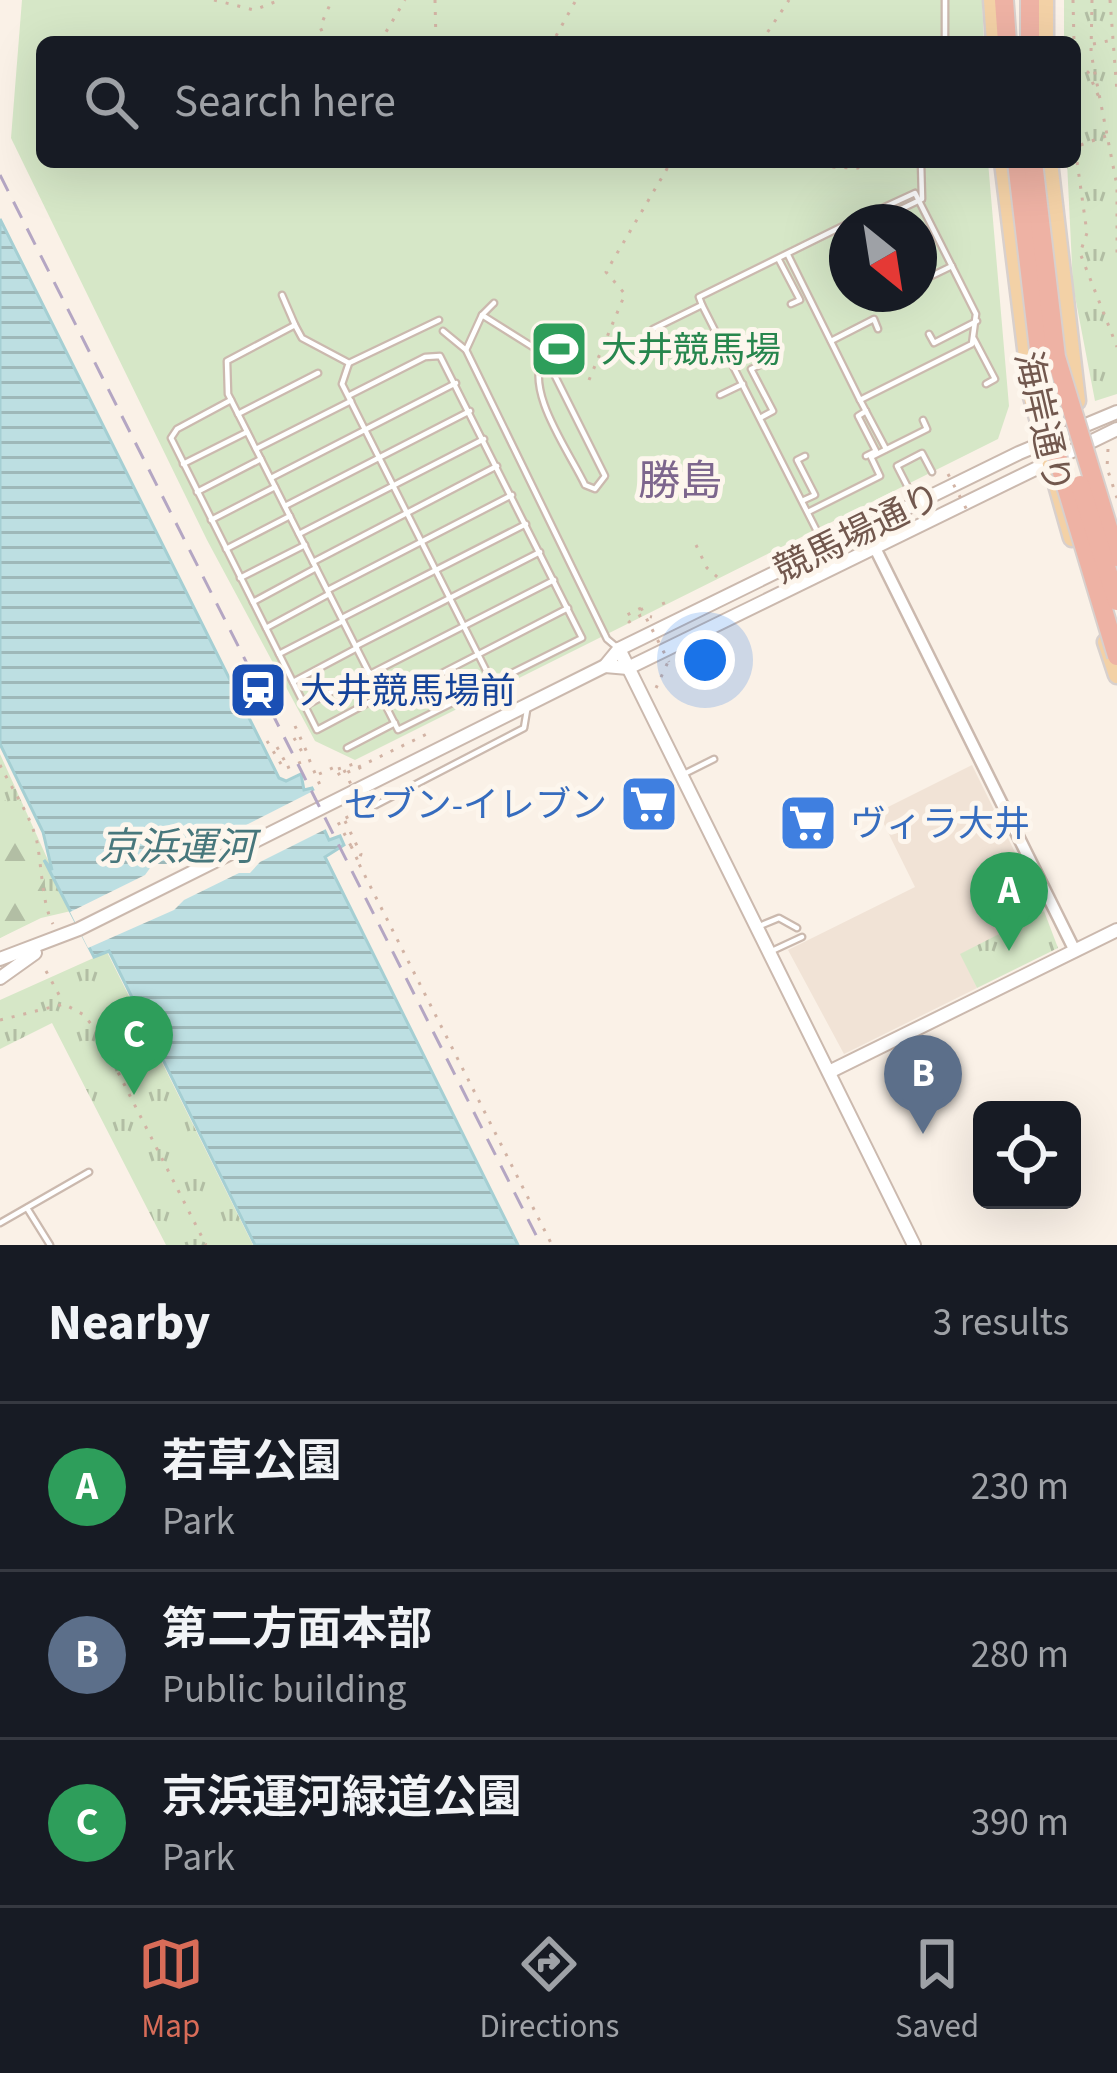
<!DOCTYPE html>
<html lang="en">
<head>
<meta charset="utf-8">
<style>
  :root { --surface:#171b24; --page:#20242c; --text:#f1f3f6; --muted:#9ea1a6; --line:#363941; --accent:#d86c58 }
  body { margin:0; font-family:"Source Sans 3","Noto Sans JP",sans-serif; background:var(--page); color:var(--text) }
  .controls { position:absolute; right:36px; bottom:36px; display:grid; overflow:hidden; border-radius:18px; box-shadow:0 12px 48px #0002 }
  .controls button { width:108px; height:108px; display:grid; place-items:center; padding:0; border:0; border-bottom:3px solid var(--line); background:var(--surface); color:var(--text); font:60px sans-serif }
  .compass { position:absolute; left:829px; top:204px; width:108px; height:108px; border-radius:50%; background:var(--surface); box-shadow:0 12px 48px #0002; rotate:150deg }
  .you { position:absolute; left:705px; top:660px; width:42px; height:42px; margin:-30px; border:9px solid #fff; border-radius:50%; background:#1a73e8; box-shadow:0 0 0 18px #1a73e833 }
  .badge { display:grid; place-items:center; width:78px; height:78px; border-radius:50%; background:var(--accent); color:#fff; font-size:39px; font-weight:700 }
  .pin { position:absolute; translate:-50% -99px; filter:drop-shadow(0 3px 6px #0008) }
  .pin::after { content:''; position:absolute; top:63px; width:42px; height:36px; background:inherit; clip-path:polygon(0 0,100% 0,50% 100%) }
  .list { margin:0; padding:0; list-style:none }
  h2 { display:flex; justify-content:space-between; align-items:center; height:156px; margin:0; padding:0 48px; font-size:51px }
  h2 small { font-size:39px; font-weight:400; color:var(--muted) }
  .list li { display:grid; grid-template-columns:78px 1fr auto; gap:36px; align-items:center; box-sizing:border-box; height:168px; padding:0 48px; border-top:3px solid var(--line) }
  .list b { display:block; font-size:45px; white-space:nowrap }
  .list p { margin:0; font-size:39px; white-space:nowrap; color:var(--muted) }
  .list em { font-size:39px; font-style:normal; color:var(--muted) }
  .icon { flex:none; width:66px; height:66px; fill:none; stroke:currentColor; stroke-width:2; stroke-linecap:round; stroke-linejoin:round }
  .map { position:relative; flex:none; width:1117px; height:1245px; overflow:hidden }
  .search { position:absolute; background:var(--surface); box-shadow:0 12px 48px #0002; left:36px; right:36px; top:36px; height:132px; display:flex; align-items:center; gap:30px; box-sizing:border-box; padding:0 42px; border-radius:18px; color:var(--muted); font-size:45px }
  .sheet { height:660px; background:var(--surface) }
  nav { display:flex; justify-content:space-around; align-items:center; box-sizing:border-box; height:168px; border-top:3px solid var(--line); background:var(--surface); font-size:33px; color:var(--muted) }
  nav a { display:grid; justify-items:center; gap:6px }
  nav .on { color:var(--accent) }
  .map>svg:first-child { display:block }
</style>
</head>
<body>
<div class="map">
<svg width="1117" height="1245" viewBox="0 0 1117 1245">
  <defs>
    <pattern id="grass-tufts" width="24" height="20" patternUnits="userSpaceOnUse" patternTransform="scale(3)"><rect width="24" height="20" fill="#d6e7c7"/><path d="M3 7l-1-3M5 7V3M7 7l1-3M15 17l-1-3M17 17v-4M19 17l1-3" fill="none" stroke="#b2bea4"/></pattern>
    <pattern id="forest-firs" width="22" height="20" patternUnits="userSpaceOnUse" patternTransform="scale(3)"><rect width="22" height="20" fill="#d6e7c7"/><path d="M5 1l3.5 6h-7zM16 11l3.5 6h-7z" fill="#b2bea4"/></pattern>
    <pattern id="water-rules" width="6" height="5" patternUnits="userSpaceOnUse" patternTransform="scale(3)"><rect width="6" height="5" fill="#bddfe2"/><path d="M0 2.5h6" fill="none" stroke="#9eb8b9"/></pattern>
  </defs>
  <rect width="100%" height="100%" fill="#faf1e7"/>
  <polygon fill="#f1e3d6" points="972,765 1044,911 961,954 977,988 844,1054 788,950 915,887 878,812"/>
  <g fill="url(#grass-tufts)">
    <polygon points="1064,0 1117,0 1117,394 1095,401 1073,286 1067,162 1075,162 1075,42 1064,42"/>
    <polygon points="0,754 71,911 41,918 0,938"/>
    <polygon points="1044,911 1058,948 977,988 960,954"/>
    <polygon points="107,952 253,1245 166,1245 52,1023 0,1049 0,1000"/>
  </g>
  <path fill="url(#forest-firs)" d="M 0,792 C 35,848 81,898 0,938 L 0,836 L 10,836 L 14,826 Z"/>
  <path fill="#d6e7c7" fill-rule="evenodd" d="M 22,0 L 982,0 L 984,42 L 42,42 L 42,162 L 988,162 L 1009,406 L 998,439 L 355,760 L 315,741 L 207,540 L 11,138 ZM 847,222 L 919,222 L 919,294 L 847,294 Z"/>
  <polygon fill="url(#water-rules)" stroke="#a5cfd3" stroke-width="3" points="0,219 279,778 286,781 301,774 304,790 312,788 330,824 323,827 329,840 340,836 344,845 325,857 518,1245 255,1245 109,951 94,957 44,860 52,870 43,832 0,744"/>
  <polygon fill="#faf1e7" points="319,788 336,824 260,862 250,873 239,873 184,900 174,910 88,948 70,912 145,875 153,864 168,864 221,837 229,827 242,827"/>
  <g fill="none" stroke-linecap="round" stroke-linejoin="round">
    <defs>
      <g id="service">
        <polyline points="945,0 945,42"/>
        <polyline points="852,222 915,193 976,314 972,344 860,400 886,449"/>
        <polyline points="874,222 922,199 921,162"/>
        <polyline points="788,255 860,400"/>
        <polyline points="779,260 800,300 791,304"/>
        <polyline points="919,282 952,266"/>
        <polyline points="282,295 295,325"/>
        <polyline points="702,305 699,297 847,224"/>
        <polyline points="482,315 494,303"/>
        <polyline points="443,331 466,350 607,639 619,649"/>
        <polyline points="929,334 934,343 977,321"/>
        <polyline points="974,339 995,379 986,384"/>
        <polyline points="831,341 874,319 878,329"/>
        <polyline points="648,348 653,329 702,305 823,543"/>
        <polyline points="466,350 482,315 544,354"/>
        <path d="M 544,354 L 605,476 L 595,489 L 585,485 C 569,451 523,390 544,354 Z"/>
        <polyline points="349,363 439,320"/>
        <polyline points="760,365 751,369 773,411 760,418"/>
        <polyline points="720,395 743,384"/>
        <polyline points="348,396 425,357 440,356 582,638 398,730 228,394 227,361 295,325 302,338 349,363 342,384 493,684"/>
        <polyline points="231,400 177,429 171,438 317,730 381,696"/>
        <polyline points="238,414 318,373"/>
        <polyline points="256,449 351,401"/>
        <polyline points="866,456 876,451 858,416 866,411"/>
        <polyline points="183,464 247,432"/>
        <polyline points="271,478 456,383"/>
        <polyline points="197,492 261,459"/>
        <polyline points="804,500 815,495 797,460 805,456"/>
        <polyline points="916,503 897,466 922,453 932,472"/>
        <polyline points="285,506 470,411"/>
        <polyline points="808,512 880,476 871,457 927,429 923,420"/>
        <polyline points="211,520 275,487"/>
        <polyline points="299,534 484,439"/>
        <polyline points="226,549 290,516"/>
        <polyline points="313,562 497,466"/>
        <polyline points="240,578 305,545"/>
        <polyline points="328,590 512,495"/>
        <polyline points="253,602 316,568"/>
        <polyline points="344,617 526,524"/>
        <polyline points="266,628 329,594"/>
        <polyline points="358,645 540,552"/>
        <polyline points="279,654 343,621"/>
        <polyline points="372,673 554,580"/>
        <polyline points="293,682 357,648"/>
        <polyline points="386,702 568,608"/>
        <polyline points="305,706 369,672"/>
        <polyline points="347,748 395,723"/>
        <polyline points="682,775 714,759"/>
        <polyline points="370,808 524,728 527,710"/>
        <polyline points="757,927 779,918 797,928"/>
        <polyline points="774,950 802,937"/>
        <polyline points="27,1208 50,1245"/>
        <polyline points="0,1223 89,1172"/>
      </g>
      <polyline id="minor" points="874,546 1075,951"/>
      <g id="tertiary">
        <polyline points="619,649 914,1245"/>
        <polyline points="605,666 628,668 1117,429"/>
        <polyline points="0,959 79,929 605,666 619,649 1019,453 1117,412"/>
        <polyline points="0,978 35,953"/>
        <polyline points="829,1072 1117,930"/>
      </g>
      <g id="primary">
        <polyline points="992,0 995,42"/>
        <polyline points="1045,42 1045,0"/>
        <polyline points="1003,162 1032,397 1072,538"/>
        <polyline points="1049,162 1077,401"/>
        <polyline points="1106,642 1117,675"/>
      </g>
      <g id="motorway">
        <polyline points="1004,0 1007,42"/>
        <polyline points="1030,0 1030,42"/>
      </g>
    </defs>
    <use href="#service" stroke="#cbb9ae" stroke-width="9"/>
    <use href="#minor" stroke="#cbb9ae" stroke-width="15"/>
    <use href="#tertiary" stroke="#cbb9ae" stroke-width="16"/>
    <use href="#primary" stroke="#d8d0cd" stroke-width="21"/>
    <use href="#motorway" stroke="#d8d0cd" stroke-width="22"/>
    <g stroke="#d2b3a4" stroke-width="3" stroke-dasharray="3 9" stroke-linecap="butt">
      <polyline points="214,0 254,10 280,0"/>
      <polyline points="435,0 436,42"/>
      <polyline points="1073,0 1074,42"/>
      <polyline points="1092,0 1091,53 1117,186 1117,257"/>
      <polyline points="1110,0 1117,92"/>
      <polyline points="556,36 576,0"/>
      <polyline points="327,42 320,27 332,0"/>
      <polyline points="380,42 405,0"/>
      <polyline points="761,42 789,0"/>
      <polyline points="1093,44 1113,40"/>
      <polyline points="1075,46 1078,73 1088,72 1101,102"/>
      <polyline points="1106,136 1075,147 1087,233 1080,253 1117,347"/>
      <polyline points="822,162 829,167 858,168 861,162"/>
      <polyline points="589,380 625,294 606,272 671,162"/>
      <polyline points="1108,449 1107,468 1117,498"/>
      <polyline points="696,545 707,568 723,582"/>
      <polyline points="663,602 666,610"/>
      <polyline points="641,608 625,616 629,622 641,615 652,617"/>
      <polyline points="656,688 668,662"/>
      <polyline points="295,726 309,757"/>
      <polyline points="294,738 305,757"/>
      <polyline points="267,741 284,769 309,759 322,790"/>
      <polyline points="277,747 288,767"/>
      <path d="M 0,765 C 12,789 31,816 37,842 C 42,868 42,904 53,924"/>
      <polyline points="338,769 357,763 362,772"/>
      <polyline points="319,774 335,767 340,776 433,731"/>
      <polyline points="345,821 361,854 358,862 552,1245"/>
      <polyline points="351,846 358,861"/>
      <polyline points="46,971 63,1002"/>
      <polyline points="0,1020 64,1004 84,1015 98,1033 206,1245"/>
    </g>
    <use href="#service" stroke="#fff" stroke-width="4.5"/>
    <use href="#minor" stroke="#fff" stroke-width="10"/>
    <use href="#tertiary" stroke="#fff" stroke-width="12"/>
    <use href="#primary" stroke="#f3d1a6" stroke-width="16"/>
    <use href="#motorway" stroke="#eeb2a4" stroke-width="18"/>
    <polyline stroke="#b4a6c3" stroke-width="3" stroke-dasharray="18 12" stroke-linecap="butt" points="0,175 541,1245"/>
    <defs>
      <g id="motorway-bridge">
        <polyline points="1017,162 1048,426 1117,656"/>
        <polyline points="1033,162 1056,357 1117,557"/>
        <polyline points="1080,485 1117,601"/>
      </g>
    </defs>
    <use href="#motorway-bridge" stroke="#d8d0cd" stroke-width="22" stroke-linecap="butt"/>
    <g stroke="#d2b3a4" stroke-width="3" stroke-dasharray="3 9" stroke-linecap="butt">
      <polyline points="948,474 968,512"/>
      <polyline points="641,608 669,662"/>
      <polyline points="344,770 363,809 338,822 351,846"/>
    </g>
    <use href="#motorway-bridge" stroke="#eeb2a4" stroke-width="18"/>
  </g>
  <defs>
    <symbol id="stadium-square" viewBox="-11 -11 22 22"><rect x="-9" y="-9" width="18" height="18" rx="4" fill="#2e9e5b" stroke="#fdf6ed"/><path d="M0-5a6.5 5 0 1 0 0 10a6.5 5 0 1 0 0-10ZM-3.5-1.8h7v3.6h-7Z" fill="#fff"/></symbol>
    <symbol id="station-square" viewBox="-11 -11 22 22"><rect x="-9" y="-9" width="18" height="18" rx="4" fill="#1a4fb4" stroke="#fdf6ed"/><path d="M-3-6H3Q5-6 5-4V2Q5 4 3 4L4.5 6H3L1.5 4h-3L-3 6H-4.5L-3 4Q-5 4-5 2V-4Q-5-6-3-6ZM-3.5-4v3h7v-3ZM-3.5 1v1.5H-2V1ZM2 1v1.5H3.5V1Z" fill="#fff"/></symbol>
    <symbol id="supermarket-square" viewBox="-11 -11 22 22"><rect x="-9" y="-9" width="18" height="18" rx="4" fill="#3f7fe0" stroke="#fdf6ed"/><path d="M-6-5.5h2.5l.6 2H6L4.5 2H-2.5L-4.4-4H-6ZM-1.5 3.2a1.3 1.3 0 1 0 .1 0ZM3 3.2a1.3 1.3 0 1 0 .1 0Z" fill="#fff"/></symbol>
  </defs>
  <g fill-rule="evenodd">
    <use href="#stadium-square" x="526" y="316" width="66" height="66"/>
    <use href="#station-square" x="225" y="657" width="66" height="66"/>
    <use href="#supermarket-square" x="616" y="771" width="66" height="66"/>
    <use href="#supermarket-square" x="775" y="790" width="66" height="66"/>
  </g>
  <g text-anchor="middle" stroke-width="10" stroke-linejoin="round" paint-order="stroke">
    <g font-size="36" fill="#27864d" stroke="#fdf6ed" text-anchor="start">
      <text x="601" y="362">大井競馬場</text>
    </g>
    <g font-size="36" fill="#72584e" stroke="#fdf6ed">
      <text transform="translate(1044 422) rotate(77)" y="13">海岸通り</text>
      <text transform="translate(857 532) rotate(-26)" y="13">競馬場通り</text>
    </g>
    <g font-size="36" fill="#164399" stroke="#fdf6ed" text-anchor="start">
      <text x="300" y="703">大井競馬場前</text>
    </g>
    <g font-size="36" fill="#366cbe" stroke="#fdf6ed" text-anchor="end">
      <text x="607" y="817">セブン-イレブン</text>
      <text x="850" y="836" text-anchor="start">ヴィラ大井</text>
    </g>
    <g font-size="39" font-style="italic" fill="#47777c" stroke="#fdf6ed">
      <text x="177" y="860">京浜運河</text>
    </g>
    <g font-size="42" fill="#7d668d" stroke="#fdf6ed">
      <text x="680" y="495">勝島</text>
    </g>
  </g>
</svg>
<div class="controls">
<button><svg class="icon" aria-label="locate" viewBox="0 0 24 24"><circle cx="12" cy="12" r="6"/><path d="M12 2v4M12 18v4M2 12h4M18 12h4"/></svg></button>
</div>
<svg class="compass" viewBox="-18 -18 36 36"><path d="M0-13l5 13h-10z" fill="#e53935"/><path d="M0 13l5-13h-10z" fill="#9ea1a6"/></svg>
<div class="you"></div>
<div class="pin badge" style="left:1009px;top:951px;background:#2e9e5b">A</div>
<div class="pin badge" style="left:923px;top:1134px;background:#5c6f8a">B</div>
<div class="pin badge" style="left:134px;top:1095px;background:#2e9e5b">C</div>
<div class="search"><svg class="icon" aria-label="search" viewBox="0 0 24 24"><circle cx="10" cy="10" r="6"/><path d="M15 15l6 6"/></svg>Search here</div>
</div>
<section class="sheet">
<h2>Nearby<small>3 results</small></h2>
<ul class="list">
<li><span class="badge" style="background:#2e9e5b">A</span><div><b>若草公園</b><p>Park</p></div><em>230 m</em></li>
<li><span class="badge" style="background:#5c6f8a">B</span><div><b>第二方面本部</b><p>Public building</p></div><em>280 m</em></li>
<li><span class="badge" style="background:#2e9e5b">C</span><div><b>京浜運河緑道公園</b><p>Park</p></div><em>390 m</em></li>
</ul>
</section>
<nav>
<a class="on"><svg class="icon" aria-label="map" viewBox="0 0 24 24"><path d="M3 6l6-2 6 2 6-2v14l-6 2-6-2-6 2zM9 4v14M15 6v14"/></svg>Map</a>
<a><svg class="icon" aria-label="directions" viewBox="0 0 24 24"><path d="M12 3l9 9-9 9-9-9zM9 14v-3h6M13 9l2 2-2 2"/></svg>Directions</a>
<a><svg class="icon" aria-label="saved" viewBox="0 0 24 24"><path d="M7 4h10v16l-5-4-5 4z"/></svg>Saved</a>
</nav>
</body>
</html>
